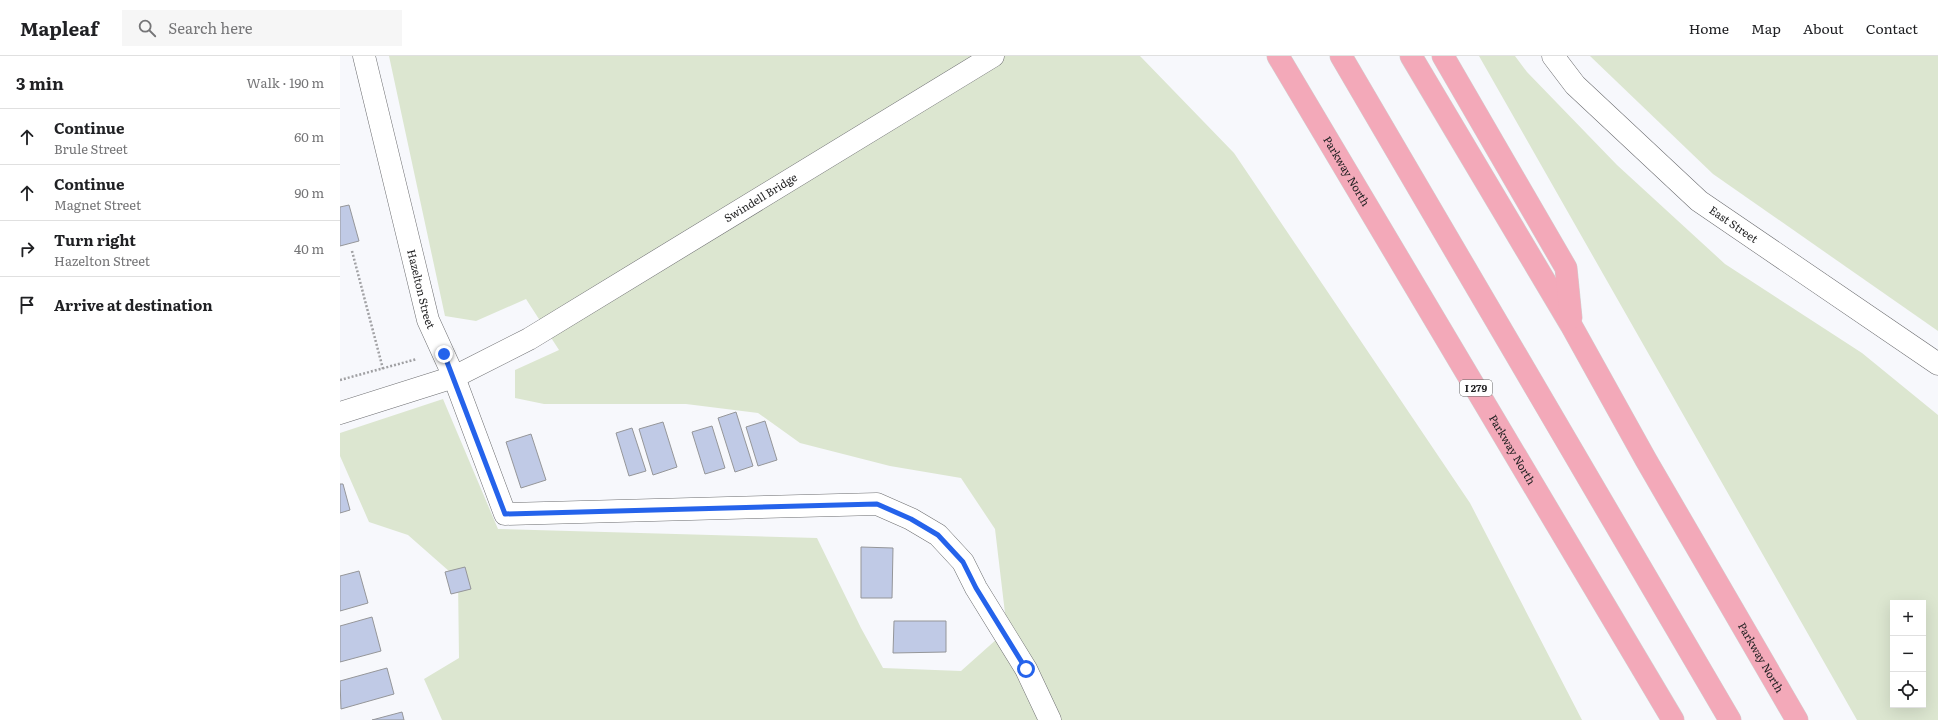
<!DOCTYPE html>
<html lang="en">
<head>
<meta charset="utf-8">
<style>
  :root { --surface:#fff; --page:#f6f6f6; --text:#202124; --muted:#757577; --line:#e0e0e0 }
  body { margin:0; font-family:Literata,serif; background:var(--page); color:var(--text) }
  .controls { position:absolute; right:12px; bottom:12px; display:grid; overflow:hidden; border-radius:0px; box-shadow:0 4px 16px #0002 }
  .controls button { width:36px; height:36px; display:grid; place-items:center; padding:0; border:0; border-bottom:1px solid var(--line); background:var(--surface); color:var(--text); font:20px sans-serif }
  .stop { position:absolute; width:12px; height:12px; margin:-9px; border:3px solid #2563eb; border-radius:50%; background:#fff }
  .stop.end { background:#2563eb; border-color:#fff; box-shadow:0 1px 4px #0008 }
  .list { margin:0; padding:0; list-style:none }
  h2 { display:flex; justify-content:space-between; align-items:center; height:52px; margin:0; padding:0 16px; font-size:17px }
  h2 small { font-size:13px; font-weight:400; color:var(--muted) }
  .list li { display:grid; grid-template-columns:26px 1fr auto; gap:12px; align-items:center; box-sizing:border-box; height:56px; padding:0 16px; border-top:1px solid var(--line) }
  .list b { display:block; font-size:15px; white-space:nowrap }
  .list p { margin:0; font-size:13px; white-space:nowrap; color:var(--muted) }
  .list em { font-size:13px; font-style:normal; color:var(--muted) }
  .icon { flex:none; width:22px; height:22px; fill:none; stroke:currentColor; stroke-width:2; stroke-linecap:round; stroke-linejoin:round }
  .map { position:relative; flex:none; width:1598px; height:664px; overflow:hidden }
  header { display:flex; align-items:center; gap:24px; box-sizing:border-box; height:56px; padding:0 20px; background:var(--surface); border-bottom:1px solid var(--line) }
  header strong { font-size:19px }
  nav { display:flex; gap:22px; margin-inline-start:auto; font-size:14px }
  .search { width:280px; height:36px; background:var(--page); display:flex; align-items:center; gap:10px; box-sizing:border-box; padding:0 14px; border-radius:0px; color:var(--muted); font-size:15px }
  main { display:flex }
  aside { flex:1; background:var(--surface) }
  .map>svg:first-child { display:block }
</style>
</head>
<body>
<header>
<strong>Mapleaf</strong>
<div class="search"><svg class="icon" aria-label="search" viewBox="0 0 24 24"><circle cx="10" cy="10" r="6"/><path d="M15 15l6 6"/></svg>Search here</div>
<nav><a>Home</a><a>Map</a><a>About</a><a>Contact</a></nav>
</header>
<main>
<aside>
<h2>3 min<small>Walk · 190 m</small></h2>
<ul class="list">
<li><svg class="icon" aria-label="ahead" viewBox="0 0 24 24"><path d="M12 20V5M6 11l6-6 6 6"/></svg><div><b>Continue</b><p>Brule Street</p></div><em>60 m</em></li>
<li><svg class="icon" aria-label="ahead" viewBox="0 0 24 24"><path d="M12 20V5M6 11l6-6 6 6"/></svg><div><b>Continue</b><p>Magnet Street</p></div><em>90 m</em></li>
<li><svg class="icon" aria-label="right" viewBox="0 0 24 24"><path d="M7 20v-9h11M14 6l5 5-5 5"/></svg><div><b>Turn right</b><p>Hazelton Street</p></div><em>40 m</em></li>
<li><svg class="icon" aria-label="arrive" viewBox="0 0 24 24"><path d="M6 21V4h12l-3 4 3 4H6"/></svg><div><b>Arrive at destination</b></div></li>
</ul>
</aside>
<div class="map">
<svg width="1598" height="664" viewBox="0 0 1598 664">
  <rect width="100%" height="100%" fill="#f7f8fc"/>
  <g fill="#dce6d0" fill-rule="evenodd">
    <polygon points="49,0 800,0 894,97 1130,447 1242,664 102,664 84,623 119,602 118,523 68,479 29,466 0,400 0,377 103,343 158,473 477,482 521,572 543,612 621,615 667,574 655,473 621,422 550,410 460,387 418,357 346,348 204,348 175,342 175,314 219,294 186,243 136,265 105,260"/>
    <path d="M 1139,0 L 1175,0 L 1187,16 L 1277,109 L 1385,208 L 1522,297 L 1598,359 L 1598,664 L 1517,664 ZM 1553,547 L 1583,547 L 1583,649 L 1553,649 Z"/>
    <polygon points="1250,0 1598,0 1598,275 1373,118"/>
  </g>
  <g fill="#c0cae6" stroke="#959699">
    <polygon points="9,149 19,185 0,190 0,151"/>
    <polygon points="396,356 413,410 395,416 378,362"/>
    <polygon points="425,365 437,404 418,410 406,371"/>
    <polygon points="323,366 337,411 313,419 299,373"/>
    <polygon points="372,370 385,412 365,418 352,376"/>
    <polygon points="292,372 306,415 289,420 276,377"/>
    <polygon points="191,378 206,424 181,432 166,386"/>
    <polygon points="0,428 3,428 10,454 0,457"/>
    <polygon points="521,491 553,492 552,542 521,542"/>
    <polygon points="125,511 131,533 111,538 105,516"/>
    <polygon points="19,515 28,547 0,555 0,520"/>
    <polygon points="32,561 41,595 0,606 0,570"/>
    <polygon points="554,565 606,565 606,596 553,597"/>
    <polygon points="47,612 54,638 1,653 0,625"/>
    <polygon points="62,656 64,664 32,664"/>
  </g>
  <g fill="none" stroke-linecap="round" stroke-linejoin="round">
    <defs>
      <g id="street">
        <path id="s1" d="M 24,0 L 88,264 L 114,321 L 165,458 L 537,448 L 571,463 L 598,479 L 623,506 L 636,532 L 686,613 L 710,664"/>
      </g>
      <g id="secondary">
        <path id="s2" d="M 1213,0 L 1235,29 L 1359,145 L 1598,308"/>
        <path id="s3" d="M 0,357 L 114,321 L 189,283 L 653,0"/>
      </g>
      <g id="highway">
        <path id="s4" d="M 938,0 L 1333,664"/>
        <polyline points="1001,0 1390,664"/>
        <path id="s5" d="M 1071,0 L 1231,269 L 1306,404 L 1457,664"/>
        <polyline points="1103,0 1226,212 1231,262"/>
      </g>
    </defs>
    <use href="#street" stroke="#6d6e71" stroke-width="23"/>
    <use href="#secondary" stroke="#6d6e71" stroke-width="23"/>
    <use href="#highway" stroke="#d2d2d2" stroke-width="23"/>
    <g stroke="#a0a0a3" stroke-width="2.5" stroke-dasharray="2 2" stroke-linecap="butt">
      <polyline points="12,195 43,313"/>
      <polyline points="0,324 77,303"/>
    </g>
    <use href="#street" stroke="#fff" stroke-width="22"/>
    <use href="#secondary" stroke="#fff" stroke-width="22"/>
    <use href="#highway" stroke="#f3a9b9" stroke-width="22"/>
  </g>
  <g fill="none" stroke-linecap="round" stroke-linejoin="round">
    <polyline stroke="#2563eb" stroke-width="5" points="104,298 165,458 537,448 571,463 598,479 623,506 636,532 686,613"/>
  </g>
  <g text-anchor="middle" stroke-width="3.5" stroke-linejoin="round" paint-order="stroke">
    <rect fill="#fff" stroke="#626263" stroke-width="1" x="1120" y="324" width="32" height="16" rx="3"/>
    <g font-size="10" font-weight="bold" fill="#1f1f20">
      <text x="1136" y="336">I 279</text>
    </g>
    <g font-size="11" fill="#1f1f20" stroke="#fff">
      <text dy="4" stroke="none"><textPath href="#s4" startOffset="134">Parkway North</textPath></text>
      <text dy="4" stroke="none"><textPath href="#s3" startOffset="475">Swindell Bridge</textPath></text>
      <text dy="4" stroke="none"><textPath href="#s2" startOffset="248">East Street</textPath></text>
      <text dy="4" stroke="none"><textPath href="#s1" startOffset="240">Hazelton Street</textPath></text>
      <text dy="4" stroke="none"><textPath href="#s4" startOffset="458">Parkway North</textPath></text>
      <text dy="4" stroke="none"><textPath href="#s5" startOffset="696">Parkway North</textPath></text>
    </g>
  </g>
</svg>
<div class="controls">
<button>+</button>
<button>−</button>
<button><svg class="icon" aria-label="locate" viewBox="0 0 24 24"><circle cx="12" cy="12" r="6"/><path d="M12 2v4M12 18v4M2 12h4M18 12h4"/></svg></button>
</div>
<div class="stop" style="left:686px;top:613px"></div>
<div class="stop end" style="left:104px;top:298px"></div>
</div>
</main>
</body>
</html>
